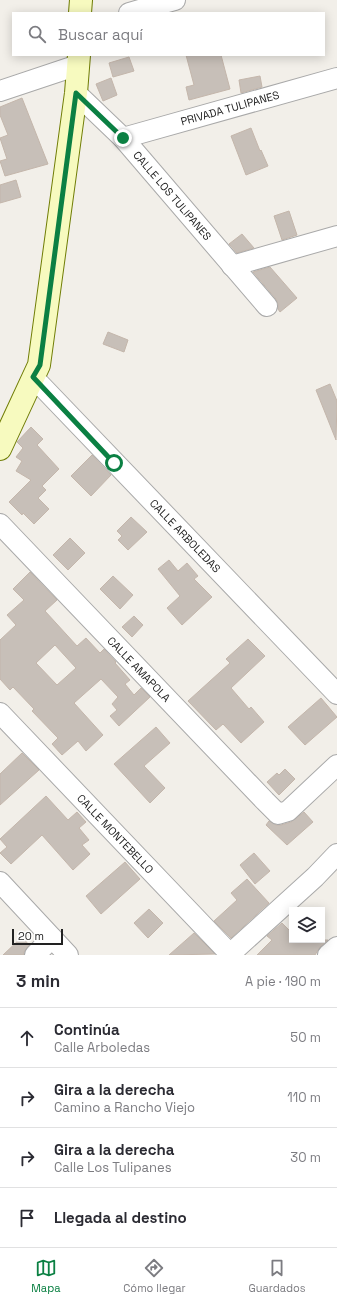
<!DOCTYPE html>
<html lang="es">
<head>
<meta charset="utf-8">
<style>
  :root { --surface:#fff; --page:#f7f7f7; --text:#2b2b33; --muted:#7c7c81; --line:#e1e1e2; --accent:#0b8043 }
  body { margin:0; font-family:"Space Grotesk",sans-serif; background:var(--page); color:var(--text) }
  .controls { position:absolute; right:12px; bottom:12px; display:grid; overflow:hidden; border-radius:0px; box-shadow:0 2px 10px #0003 }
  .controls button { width:36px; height:36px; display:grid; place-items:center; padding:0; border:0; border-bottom:1px solid var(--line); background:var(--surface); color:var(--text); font:20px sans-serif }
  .scale { position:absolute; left:12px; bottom:10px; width:51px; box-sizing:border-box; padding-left:4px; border:2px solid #222; border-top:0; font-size:11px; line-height:14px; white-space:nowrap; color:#222; -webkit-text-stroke:3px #fff; paint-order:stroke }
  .stop { position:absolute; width:12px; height:12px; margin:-9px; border:3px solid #0b8043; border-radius:50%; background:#fff }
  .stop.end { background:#0b8043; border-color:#fff; box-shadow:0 1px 4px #0008 }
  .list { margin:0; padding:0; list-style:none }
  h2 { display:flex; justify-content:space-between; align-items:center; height:52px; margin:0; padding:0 16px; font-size:17px }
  h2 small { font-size:13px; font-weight:400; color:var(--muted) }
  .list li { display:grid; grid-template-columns:26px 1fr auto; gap:12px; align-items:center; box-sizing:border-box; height:60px; padding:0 16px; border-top:1px solid var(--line) }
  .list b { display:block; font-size:15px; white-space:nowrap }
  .list p { margin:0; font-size:13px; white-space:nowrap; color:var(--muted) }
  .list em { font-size:13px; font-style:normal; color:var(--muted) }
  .icon { flex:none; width:22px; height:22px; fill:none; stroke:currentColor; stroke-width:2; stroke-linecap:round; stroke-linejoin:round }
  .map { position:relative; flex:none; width:337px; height:955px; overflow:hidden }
  .search { position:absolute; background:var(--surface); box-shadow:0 2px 10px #0003; left:12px; right:12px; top:12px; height:44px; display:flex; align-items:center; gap:10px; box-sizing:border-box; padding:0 14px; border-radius:0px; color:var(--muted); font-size:15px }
  .sheet { height:292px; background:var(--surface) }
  nav { display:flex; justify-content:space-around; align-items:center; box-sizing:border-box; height:56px; border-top:1px solid var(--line); background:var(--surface); font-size:11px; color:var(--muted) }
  nav a { display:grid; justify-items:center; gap:2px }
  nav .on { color:var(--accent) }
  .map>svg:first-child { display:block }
</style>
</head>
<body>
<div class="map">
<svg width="337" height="955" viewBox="0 0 337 955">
  <rect width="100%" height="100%" fill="#f2efe9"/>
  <g fill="#c7bfb8" stroke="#c4b6ab" fill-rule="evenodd">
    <polygon points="186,55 221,55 230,89 189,100 186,87 194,85"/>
    <polygon points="129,57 134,71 113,77 109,63"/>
    <polygon points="260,76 262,87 241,93 239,80"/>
    <polygon points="111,78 117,95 103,101 96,84"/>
    <polygon points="22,98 48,164 5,176 0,161 7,159 0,138 8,135 0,115 0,107"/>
    <polygon points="251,128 260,151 261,150 268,166 246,175 231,136"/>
    <polygon points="16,180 21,197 0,203 0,185"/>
    <polygon points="289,211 297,235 282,240 274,216"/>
    <polygon points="242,234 254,248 237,253 229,244"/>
    <polygon points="270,267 297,298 280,312 278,309 278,304 276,299 253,272"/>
    <polygon points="108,332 128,340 124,352 103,344"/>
    <polygon points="330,384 337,401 336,440 316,390"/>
    <polygon points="31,427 43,439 37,445 59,469 42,486 46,490 38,498 49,509 34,524 23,513 22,515 9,502 31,480 16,471 22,461 16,457 23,448 17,442"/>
    <polygon points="92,455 111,475 91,496 71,476"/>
    <polygon points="131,517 147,532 128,550 118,540 122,536 117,531"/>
    <polygon points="70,538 85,553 68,570 53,555"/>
    <polygon points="169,560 178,571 187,563 198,576 194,579 212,597 182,625 167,608 180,596 158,569"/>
    <path d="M 30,572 L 57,600 L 45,611 L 77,646 L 86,638 L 100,653 L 104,649 L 116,662 L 115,663 L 130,680 L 125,684 L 134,695 L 141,688 L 150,697 L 119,726 L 110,716 L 117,710 L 112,704 L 118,697 L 101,679 L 74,703 L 103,735 L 86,751 L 78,741 L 62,755 L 52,744 L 58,738 L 32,711 L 34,709 L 13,687 L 10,690 L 0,679 L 0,640 L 16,625 L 7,615 L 24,600 L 13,589 ZM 55,645 L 76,668 L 57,685 L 36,663 Z"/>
    <polygon points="113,576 133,595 120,609 100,589"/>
    <polygon points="134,616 143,625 132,637 122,627"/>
    <polygon points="248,639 265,656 231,688 249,709 251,707 264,722 241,743 223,724 216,730 188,701 230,663 226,659"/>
    <polygon points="321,698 337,717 305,745 288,727"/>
    <polygon points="156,727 170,743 144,766 165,788 150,803 114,764"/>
    <polygon points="22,753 39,770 0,805 0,774"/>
    <polygon points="285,769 295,779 279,795 267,782 277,773 279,775"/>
    <polygon points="46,796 68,820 77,812 86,822 79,828 89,840 82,845 90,854 73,870 42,835 11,864 0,853 7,847 0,839"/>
    <polygon points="304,812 313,822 287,845 266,825 269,821 276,825 281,825 291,822"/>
    <polygon points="254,853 270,871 255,884 240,865"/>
    <polygon points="125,862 140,879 101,914 86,896"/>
    <polygon points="247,879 269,903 231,938 214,921 237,900 231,893"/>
    <polygon points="149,909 163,923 148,938 134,923"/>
    <polygon points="282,923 292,933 292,940 328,940 320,947 315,955 257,955 272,940 267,936"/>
    <polygon points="194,933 215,954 169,955"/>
    <polygon points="22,937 29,945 24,952 24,955 3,955"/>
  </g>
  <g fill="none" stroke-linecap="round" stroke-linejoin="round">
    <defs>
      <g id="street">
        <polyline points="129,13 175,0"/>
        <polyline points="0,91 78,65"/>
        <path id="s1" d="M 76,93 L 123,138 L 267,306"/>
        <path id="s2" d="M 123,138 L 337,78"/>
        <polyline points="232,266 337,236"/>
        <path id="s3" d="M 33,377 L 337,694"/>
        <path id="s4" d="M 0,524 L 265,801 L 278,814 L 288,811 L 337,765"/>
        <path id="s5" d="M 0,713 L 231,955"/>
        <polyline points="0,882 68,955"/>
        <polyline points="35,955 52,938"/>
        <polyline points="229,955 315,877 337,854"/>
        <polyline points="328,955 337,947"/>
      </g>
      <g id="secondary">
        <polyline points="80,13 81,0"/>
        <polyline points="0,449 39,365 76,93 79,55"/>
      </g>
    </defs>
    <use href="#street" stroke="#a9a9a9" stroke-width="22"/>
    <use href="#secondary" stroke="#707d05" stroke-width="24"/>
    <use href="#street" stroke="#fff" stroke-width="20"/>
    <use href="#secondary" stroke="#f7fabf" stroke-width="22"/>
  </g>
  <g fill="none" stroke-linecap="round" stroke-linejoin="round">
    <polyline stroke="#0b8043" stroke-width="5" points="114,463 33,377 40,365 76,93 123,138"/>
  </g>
  <g text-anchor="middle" stroke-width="3" stroke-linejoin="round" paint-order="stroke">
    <g font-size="11" fill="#222" stroke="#fff">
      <text dy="4" stroke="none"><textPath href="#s2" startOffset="111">PRIVADA TULIPANES</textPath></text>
      <text dy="4" stroke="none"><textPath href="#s1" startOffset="141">CALLE LOS TULIPANES</textPath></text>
      <text dy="4" stroke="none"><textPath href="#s3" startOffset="220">CALLE ARBOLEDAS</textPath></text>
      <text dy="4" stroke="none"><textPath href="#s4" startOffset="201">CALLE AMAPOLA</textPath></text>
      <text dy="4" stroke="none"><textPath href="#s5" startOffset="167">CALLE MONTEBELLO</textPath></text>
    </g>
  </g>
</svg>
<div class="controls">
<button><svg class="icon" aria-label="layers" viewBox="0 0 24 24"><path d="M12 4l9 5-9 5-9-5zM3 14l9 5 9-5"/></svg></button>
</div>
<div class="scale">20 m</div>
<div class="stop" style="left:114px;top:463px"></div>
<div class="stop end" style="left:123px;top:138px"></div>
<div class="search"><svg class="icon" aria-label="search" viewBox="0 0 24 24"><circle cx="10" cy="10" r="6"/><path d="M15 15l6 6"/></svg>Buscar aquí</div>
</div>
<section class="sheet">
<h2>3 min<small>A pie · 190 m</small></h2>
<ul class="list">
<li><svg class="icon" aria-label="ahead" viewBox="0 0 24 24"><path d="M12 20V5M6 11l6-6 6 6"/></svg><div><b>Continúa</b><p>Calle Arboledas</p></div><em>50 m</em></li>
<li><svg class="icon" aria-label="right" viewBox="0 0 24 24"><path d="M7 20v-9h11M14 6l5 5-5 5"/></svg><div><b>Gira a la derecha</b><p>Camino a Rancho Viejo</p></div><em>110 m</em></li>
<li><svg class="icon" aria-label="right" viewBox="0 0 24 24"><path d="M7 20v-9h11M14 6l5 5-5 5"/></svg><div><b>Gira a la derecha</b><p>Calle Los Tulipanes</p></div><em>30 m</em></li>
<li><svg class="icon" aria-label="arrive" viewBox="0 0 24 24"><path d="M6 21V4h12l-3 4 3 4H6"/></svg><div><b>Llegada al destino</b></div></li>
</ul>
</section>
<nav>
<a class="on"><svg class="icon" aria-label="map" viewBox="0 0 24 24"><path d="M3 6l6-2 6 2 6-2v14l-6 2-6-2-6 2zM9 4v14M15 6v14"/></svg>Mapa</a>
<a><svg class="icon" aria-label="directions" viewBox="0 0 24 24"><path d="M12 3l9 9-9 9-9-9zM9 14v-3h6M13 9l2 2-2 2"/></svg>Cómo llegar</a>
<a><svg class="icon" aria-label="saved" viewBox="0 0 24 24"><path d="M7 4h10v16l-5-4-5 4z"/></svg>Guardados</a>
</nav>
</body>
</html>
